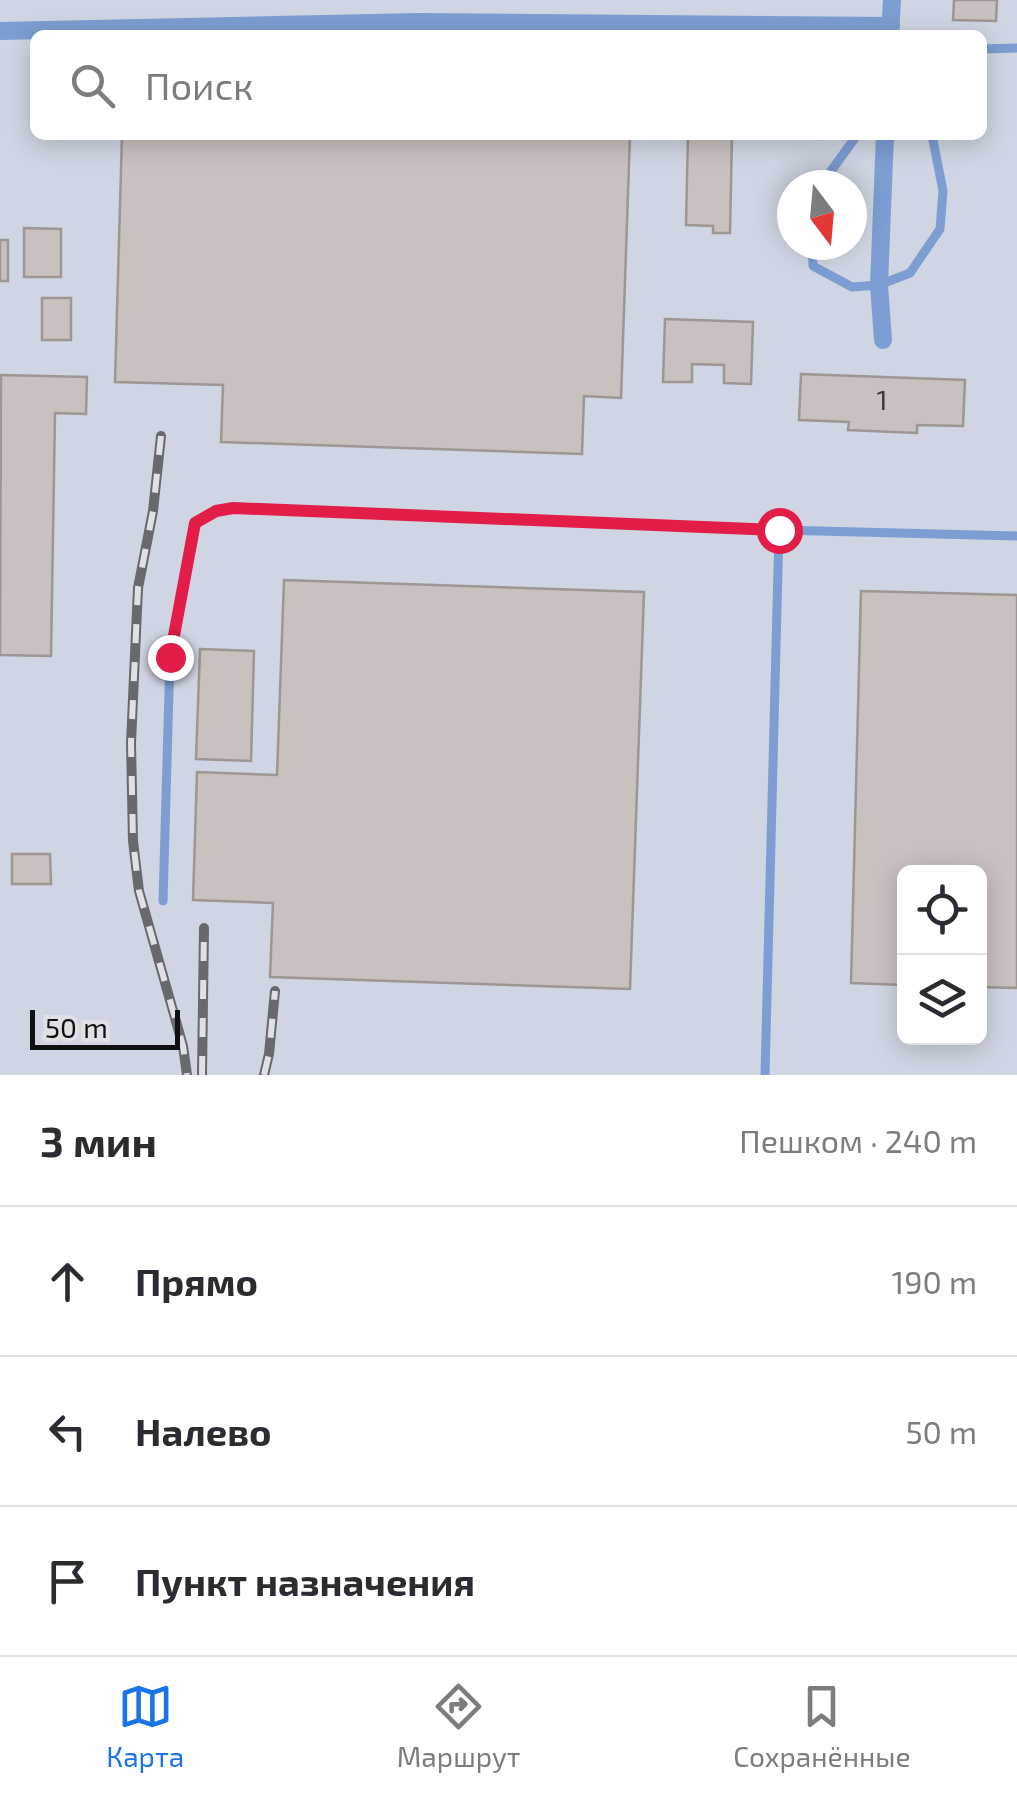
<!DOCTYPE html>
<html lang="ru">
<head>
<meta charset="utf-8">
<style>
  :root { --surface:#fff; --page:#f2f2f3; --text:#2b2b33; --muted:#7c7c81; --line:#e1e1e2; --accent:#1a73e8 }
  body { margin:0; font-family:"Exo 2",sans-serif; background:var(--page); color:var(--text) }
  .controls { position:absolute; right:30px; bottom:30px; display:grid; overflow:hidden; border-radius:15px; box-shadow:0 5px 25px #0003 }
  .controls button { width:90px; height:90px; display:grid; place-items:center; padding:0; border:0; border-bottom:2px solid var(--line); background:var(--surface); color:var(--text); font:50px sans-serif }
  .compass { position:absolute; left:777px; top:170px; width:90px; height:90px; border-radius:50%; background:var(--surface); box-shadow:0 5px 25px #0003; rotate:164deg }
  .scale { position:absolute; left:30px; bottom:25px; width:150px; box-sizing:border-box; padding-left:10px; border:5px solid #0f1012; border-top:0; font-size:28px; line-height:35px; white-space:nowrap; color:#0f1012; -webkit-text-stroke:8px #dfe1e7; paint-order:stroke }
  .stop { position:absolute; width:30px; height:30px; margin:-22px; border:8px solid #e11d48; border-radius:50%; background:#fff }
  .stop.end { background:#e11d48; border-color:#fff; box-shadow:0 2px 10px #0008 }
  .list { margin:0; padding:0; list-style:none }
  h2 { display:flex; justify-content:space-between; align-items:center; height:130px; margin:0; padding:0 40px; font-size:42px }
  h2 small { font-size:32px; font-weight:400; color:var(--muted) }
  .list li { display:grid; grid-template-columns:65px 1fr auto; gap:30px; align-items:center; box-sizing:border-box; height:150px; padding:0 40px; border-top:2px solid var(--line) }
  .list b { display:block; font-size:38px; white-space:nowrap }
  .list em { font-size:32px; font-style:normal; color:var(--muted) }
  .icon { flex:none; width:55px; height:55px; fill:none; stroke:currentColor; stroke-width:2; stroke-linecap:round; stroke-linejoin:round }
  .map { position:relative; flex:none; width:1017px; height:1075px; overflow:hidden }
  .search { position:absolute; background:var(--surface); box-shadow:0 5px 25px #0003; left:30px; right:30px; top:30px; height:110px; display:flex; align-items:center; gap:25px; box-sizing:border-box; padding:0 35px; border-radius:15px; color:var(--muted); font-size:38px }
  .sheet { height:580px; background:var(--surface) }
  nav { display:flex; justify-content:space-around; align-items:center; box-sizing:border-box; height:140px; border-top:2px solid var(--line); background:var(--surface); font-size:28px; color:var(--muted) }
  nav a { display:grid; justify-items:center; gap:5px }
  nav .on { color:var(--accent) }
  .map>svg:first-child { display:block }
</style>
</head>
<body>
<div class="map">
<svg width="1017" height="1075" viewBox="0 0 1017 1075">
  <rect width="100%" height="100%" fill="#dfe1e7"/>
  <path fill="#cfd5e2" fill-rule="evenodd" d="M 0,0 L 1017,0 L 1017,1075 L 0,1075 ZM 35,35 L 982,35 L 982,135 L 35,135 ZM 792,185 L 852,185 L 852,245 L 792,245 ZM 904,872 L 980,872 L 980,1038 L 904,1038 Z"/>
  <g fill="#c8c1be" stroke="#9d9693" stroke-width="2.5">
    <polygon points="954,0 997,0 996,21 953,20"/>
    <polygon points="122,135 630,135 621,398 584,396 582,454 221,442 223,385 115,382"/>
    <polygon points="688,135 732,135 730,233 713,233 713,226 686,225"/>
    <polygon points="24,228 61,229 61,277 24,277"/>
    <rect x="0" y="240" width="8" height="41"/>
    <rect x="42" y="298" width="29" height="42"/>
    <polygon points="665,319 753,322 751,384 724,383 724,365 692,364 692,382 663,382"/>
    <polygon points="801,374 965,380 963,426 917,425 917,433 848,430 849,422 799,420"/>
    <polygon points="1,375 87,377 86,414 55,413 51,656 0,655"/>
    <polygon points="284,580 644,592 630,989 270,977 273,903 193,900 197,772 277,775"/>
    <polygon points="861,591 1017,595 1017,988 980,987 980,872 904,872 904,985 851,983"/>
    <polygon points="200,649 254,651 251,761 196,759"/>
    <polygon points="12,854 50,854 51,884 12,884"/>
  </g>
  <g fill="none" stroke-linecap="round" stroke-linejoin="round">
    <g stroke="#7d9ed2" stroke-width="9">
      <polyline points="982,49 1017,48"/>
      <polyline points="821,185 857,135"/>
      <polyline points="812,245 813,266 852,287 879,285 910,273 940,229 943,191 932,135"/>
      <polyline points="163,901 170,657 195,523 216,511 233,507 779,530"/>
      <polyline points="765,1075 779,530 1017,536"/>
    </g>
    <g stroke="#7d9ed2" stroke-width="18">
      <polyline points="0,31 417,22 891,26"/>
      <polyline points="890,35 892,0"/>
      <polyline points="883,340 879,285 885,135"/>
    </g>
    <defs>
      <g id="rail">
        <polyline points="161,436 153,511 138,588 131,743 133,841 139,891 183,1046 187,1075"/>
        <polyline points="202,1075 204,928"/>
        <polyline points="264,1075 269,1054 275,991"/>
      </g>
    </defs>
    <use href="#rail" stroke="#67696c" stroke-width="10"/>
    <use href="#rail" stroke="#dfe1e7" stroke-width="6" stroke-dasharray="19" stroke-linecap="butt"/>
  </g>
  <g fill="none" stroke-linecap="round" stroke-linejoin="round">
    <polyline stroke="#e11d48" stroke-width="12" points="170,657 195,523 216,511 233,508 779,530"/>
  </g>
  <g text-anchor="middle" stroke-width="9" stroke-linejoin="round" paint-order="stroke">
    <g font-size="28" fill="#3d3c3d">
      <text x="882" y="410">1</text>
    </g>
  </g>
</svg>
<div class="controls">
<button><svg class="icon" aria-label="locate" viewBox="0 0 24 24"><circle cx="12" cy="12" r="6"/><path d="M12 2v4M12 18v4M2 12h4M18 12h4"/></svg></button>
<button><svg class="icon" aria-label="layers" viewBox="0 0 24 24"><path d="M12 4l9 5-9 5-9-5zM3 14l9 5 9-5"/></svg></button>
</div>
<svg class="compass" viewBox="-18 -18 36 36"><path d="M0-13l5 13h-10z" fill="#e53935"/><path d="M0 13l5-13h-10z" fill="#7c7c81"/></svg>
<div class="scale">50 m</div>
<div class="stop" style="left:779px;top:530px"></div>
<div class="stop end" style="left:170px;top:657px"></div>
<div class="search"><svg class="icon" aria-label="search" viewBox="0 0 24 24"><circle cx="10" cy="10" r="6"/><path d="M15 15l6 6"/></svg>Поиск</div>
</div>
<section class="sheet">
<h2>3 мин<small>Пешком · 240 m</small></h2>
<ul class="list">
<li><svg class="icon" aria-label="ahead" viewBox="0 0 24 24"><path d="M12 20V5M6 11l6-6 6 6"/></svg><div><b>Прямо</b></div><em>190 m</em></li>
<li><svg class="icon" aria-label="left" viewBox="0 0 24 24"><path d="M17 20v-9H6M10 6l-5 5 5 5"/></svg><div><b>Налево</b></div><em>50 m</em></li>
<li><svg class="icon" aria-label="arrive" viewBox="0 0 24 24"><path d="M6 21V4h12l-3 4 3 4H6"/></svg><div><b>Пункт назначения</b></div></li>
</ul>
</section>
<nav>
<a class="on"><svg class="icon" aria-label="map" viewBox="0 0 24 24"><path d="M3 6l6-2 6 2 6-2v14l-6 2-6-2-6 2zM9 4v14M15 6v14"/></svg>Карта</a>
<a><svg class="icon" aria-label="directions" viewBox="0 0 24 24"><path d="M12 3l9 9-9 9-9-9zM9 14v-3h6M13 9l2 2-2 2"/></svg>Маршрут</a>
<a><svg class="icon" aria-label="saved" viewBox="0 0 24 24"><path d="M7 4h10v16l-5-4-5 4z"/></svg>Сохранённые</a>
</nav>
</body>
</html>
